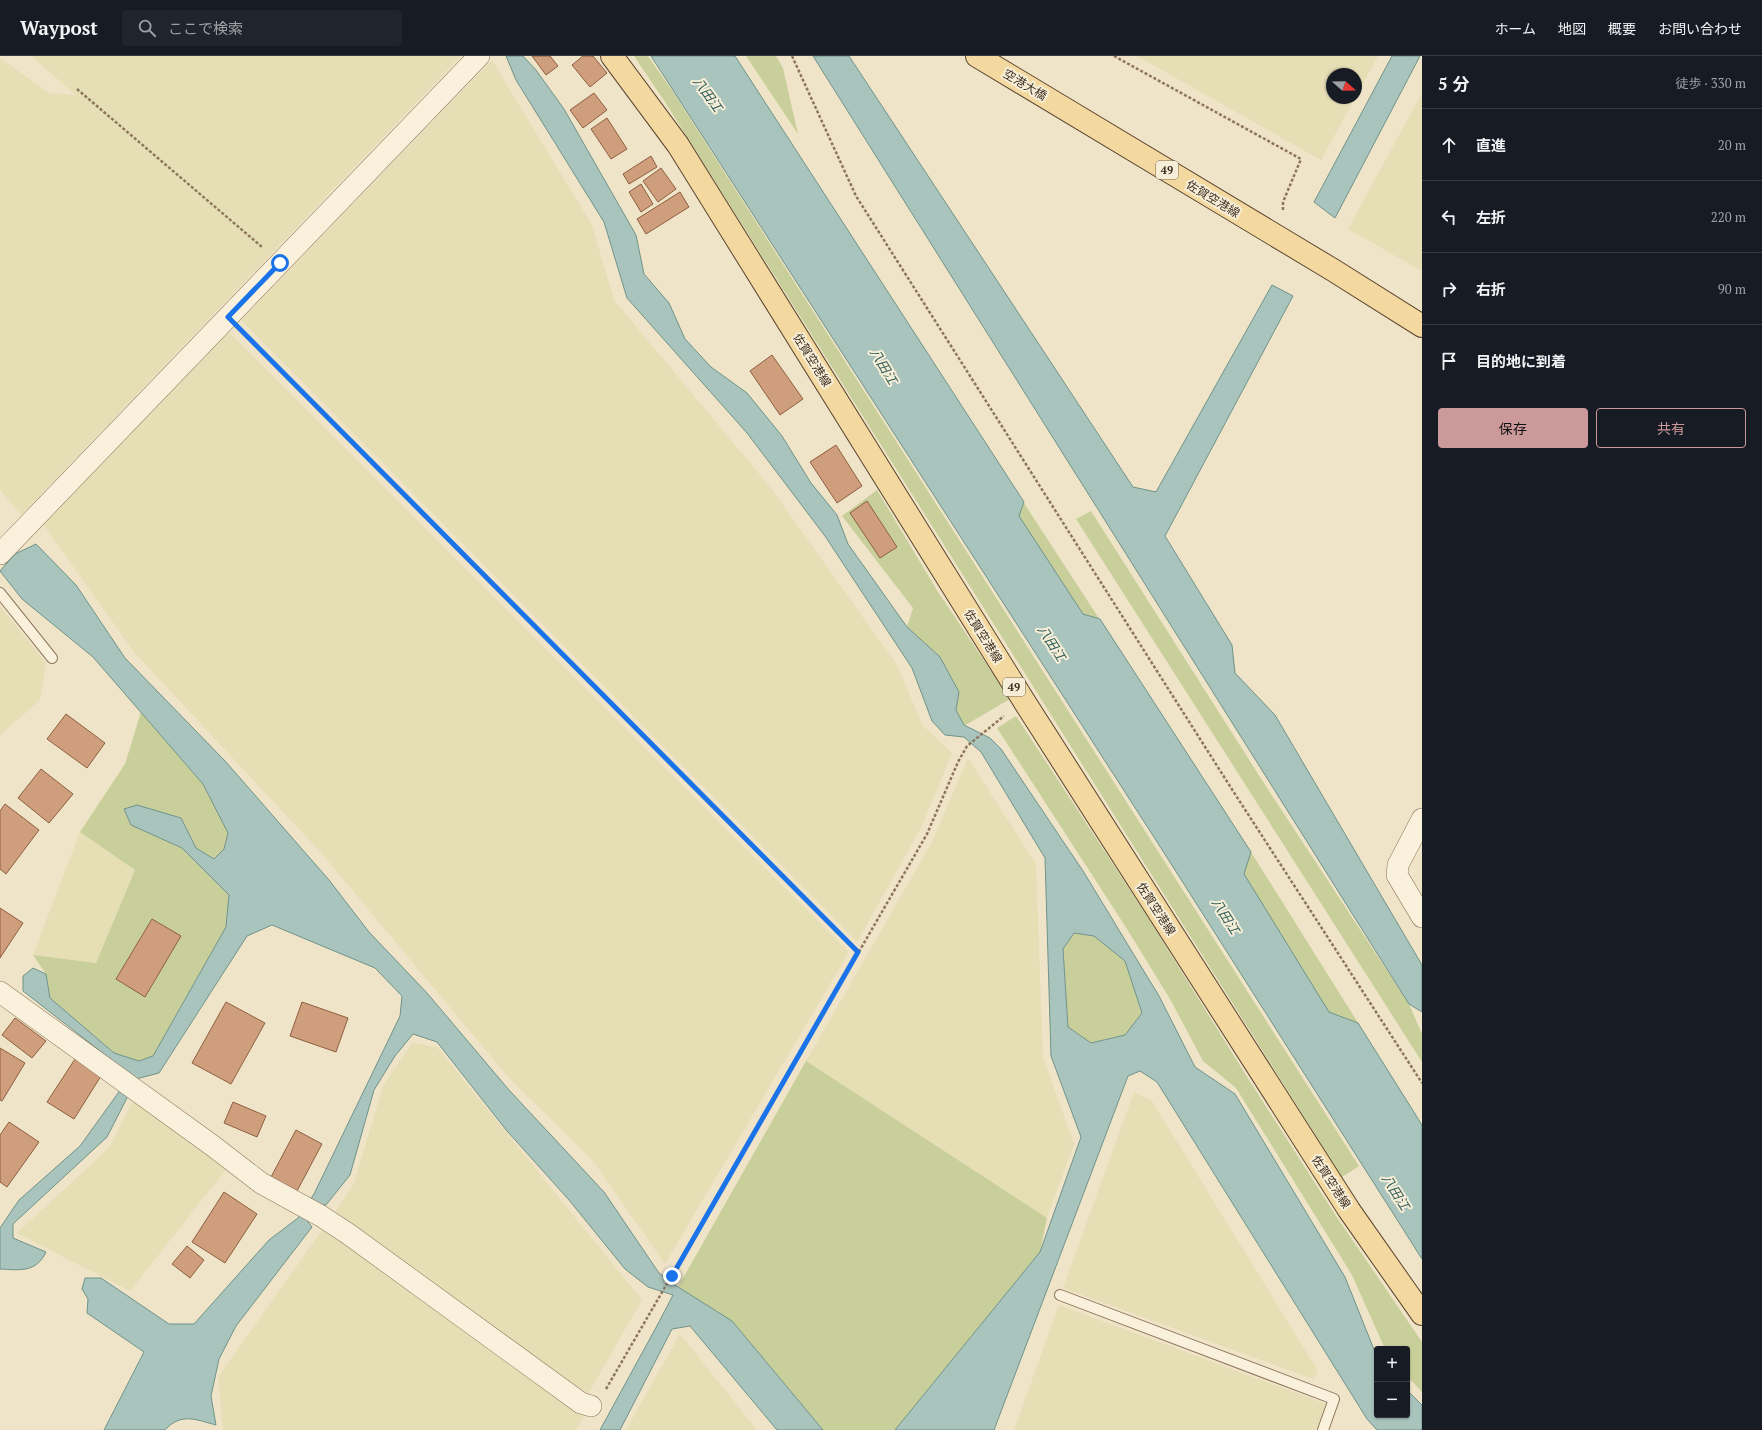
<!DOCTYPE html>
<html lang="ja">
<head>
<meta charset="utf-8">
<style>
  :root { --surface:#171b24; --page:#20242c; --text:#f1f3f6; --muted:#9ea1a6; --line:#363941; --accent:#cc999b }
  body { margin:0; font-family:"PT Serif","Noto Sans JP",serif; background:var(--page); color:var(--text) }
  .controls { position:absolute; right:12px; bottom:12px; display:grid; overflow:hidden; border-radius:4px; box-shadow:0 1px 3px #0004 }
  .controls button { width:36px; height:36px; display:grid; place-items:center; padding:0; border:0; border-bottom:1px solid var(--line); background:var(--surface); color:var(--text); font:20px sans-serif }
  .compass { position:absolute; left:1326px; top:12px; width:36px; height:36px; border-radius:50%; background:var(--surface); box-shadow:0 1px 3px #0004; rotate:110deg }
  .stop { position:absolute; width:12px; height:12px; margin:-9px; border:3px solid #1a73e8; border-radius:50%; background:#fff }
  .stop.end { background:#1a73e8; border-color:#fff; box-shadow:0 1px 4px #0008 }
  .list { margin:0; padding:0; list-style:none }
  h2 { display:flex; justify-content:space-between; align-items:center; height:52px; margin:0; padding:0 16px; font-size:17px }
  h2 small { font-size:13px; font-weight:400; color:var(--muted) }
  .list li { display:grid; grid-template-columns:26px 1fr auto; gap:12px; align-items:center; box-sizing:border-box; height:72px; padding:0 16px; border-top:1px solid var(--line) }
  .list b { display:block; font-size:15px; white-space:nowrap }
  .list em { font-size:13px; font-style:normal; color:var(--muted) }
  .actions { display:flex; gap:8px; padding:12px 16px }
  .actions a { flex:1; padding:9px 0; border:1px solid var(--accent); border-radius:4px; text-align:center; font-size:14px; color:var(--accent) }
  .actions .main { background:var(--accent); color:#111 }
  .icon { flex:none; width:22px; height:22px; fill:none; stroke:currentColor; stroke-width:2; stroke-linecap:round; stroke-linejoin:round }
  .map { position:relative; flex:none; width:1422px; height:1374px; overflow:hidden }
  header { display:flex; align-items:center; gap:24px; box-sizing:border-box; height:56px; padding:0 20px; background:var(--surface); border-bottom:1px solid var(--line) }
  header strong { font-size:19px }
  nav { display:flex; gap:22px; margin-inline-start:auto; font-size:14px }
  .search { width:280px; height:36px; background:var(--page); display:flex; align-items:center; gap:10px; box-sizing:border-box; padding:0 14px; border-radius:4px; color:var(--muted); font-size:15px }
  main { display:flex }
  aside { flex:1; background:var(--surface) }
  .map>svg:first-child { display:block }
</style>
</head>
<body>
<header>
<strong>Waypost</strong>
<div class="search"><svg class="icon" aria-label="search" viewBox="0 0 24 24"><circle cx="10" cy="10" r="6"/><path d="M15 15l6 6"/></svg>ここで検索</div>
<nav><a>ホーム</a><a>地図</a><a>概要</a><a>お問い合わせ</a></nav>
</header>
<main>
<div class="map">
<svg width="1422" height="1374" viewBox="0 0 1422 1374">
  <rect width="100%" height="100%" fill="#f0e4c8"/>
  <g fill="#e6deb5">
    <polygon points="31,0 461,0 21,459 0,434 0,2 49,37 76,39"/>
    <polygon points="1137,0 1378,0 1356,40 1356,18 1332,18 1332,42 1355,42 1321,104"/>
    <polygon points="492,4 592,169 614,244 770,431 897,609 923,670 952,697 922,770 857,886 241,264"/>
    <polygon points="1422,37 1422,215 1348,173"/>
    <polygon points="229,276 849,896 665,1208 593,1105 509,1022 323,799 134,596 43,468"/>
    <polygon points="0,550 46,607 40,644 0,679"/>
    <polygon points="968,702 1036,808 1043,1001 1074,1088 1047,1162 806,1005 932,786"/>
    <polygon points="80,776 135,814 96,907 33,899"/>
    <polygon points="412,987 437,991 642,1244 588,1338 335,1157 354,1127 383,1030"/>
    <polygon points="1134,1036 1152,1045 1318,1315 1313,1323 1063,1232"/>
    <polygon points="133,1044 227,1112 130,1235 17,1177 109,1092"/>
    <polygon points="323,1173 585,1358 576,1374 223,1374 218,1321"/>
    <polygon points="1059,1249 1326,1348 1316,1374 1014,1374"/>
    <polygon points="680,1278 757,1374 626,1374"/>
  </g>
  <g fill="#c9cf9b">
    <polygon points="634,0 648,0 675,39 1359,1110 1342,1121 665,46"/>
    <polygon points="733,0 1251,796 1422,1069 1422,1137"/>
    <polygon points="746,0 776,0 783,12 798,78"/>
    <polygon points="877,434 938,536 1010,643 964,670 956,655 959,636 940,601 907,571 913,552 842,460"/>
    <polygon points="1091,455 1267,732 1409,948 1422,978 1422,1006 1076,463"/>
    <polygon points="141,656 203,728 228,777 224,793 214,803 196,793 181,762 137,749 124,754 131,769 182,792 229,839 226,871 153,1000 139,1005 114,997 50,942 46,918 33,899 96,907 135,814 80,776 125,708"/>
    <polygon points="1016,660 1147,860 1249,1024 1336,1160 1422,1286 1422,1336 1407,1320 1407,1293 1385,1293 1352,1219 1236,1032 1203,1005 1170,943 1127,873 997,672"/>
    <polygon points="1074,877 1094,880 1125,905 1142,957 1125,979 1091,987 1068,971 1063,893"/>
    <polygon points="806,1005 1047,1162 1040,1196 895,1374 823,1374 732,1265 678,1231"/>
  </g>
  <g fill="#a9c4bc" stroke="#6f938a" fill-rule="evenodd">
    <path d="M 506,0 L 523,0 L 536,14 L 564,53 L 636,179 L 644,218 L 669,247 L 685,283 L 711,311 L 747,337 L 782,380 L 811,427 L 837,459 L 848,488 L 907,571 L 940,601 L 959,636 L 956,654 L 964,669 L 990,682 L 1001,693 L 1083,815 L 1159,940 L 1195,1011 L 1235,1038 L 1345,1221 L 1377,1301 L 1377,1359 L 1407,1359 L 1407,1334 L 1422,1349 L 1422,1374 L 1377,1374 L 1367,1363 L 1157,1026 L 1140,1015 L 1128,1020 L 994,1374 L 895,1374 L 1040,1196 L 1081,1081 L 1051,1000 L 1045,802 L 981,696 L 964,681 L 945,679 L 932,665 L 912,612 L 825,480 L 747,377 L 627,242 L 604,166 L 516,24 ZM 1074,877 L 1094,880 L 1125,905 L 1142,957 L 1125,979 L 1091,987 L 1068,971 L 1063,893 Z"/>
    <polygon points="651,0 735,0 1024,446 1019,460 1083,558 1100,563 1251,796 1244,818 1329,956 1358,967 1422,1069 1422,1203 1161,792"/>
    <polygon points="813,0 849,0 1133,431 1156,436 1272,229 1293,240 1165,480 1232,589 1235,617 1275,659 1422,909 1422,956 1409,948"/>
    <polygon points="1392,0 1420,0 1335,162 1314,146"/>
    <path d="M 36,488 L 76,529 L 125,602 L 226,706 L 329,824 L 369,876 L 427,937 L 509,1034 L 604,1136 L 659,1217 L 678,1231 L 732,1265 L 823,1374 L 777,1374 L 690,1270 L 672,1273 L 620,1374 L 600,1374 L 659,1266 L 673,1239 L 648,1231 L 625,1213 L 569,1144 L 507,1075 L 437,986 L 413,978 L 395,1000 L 374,1034 L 350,1119 L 326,1149 L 319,1149 L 308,1166 L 312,1171 L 236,1270 L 219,1303 L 211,1340 L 216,1369 C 197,1364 181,1356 165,1374 L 104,1374 L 144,1296 L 87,1257 L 88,1243 L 82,1233 L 85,1222 L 101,1222 L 169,1268 L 194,1268 L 269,1184 L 298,1162 L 314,1138 L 400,960 L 402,940 L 375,912 L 272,869 L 247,880 L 159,1017 L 136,1023 L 23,935 L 23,920 L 33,912 L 46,918 L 50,942 L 114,997 L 139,1005 L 153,1000 L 226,871 L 229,839 L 182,792 L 131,769 L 124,753 L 137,749 L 181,762 L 196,792 L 214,803 L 224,793 L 228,777 L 203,728 L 93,601 L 22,543 L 0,515 L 15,498 Z"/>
    <path d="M 121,1033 L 129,1038 L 107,1081 L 13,1168 L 13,1182 L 46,1196 C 36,1217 20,1214 0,1213 L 0,1172 L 19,1144 L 80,1090 Z"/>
  </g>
  <g fill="#cf9f7d" stroke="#8d5f41">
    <polygon points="532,0 550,0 558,10 546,19"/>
    <polygon points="583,0 593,0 607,17 590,31 572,9"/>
    <polygon points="594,37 607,54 583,72 570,54"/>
    <polygon points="607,62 627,93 611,103 591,73"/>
    <polygon points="651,100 657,111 629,128 623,118"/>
    <polygon points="661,112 676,133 658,146 643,125"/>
    <polygon points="641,128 653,148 641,156 629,136"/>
    <polygon points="680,136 689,151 646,178 637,163"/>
    <polygon points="772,299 803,343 780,359 750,315"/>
    <polygon points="836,389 862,430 837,447 810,406"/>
    <polygon points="867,445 897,491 880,502 850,457"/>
    <polygon points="66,658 105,687 87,712 47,683"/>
    <polygon points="41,713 73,738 49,767 18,742"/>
    <polygon points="5,748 39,774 6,818 0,813 0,755"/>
    <polygon points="0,852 23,867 0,902"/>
    <polygon points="152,863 181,880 145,941 116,923"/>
    <polygon points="226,946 265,967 231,1028 192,1007"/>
    <polygon points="302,946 348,962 336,996 290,980"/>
    <polygon points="15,962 46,985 32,1002 2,979"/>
    <polygon points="0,992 25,1007 2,1045 0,1044"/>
    <polygon points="75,1003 101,1020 74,1063 47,1046"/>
    <polygon points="233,1046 266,1060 257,1081 224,1067"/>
    <polygon points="9,1066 39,1086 7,1131 0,1126 0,1079"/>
    <polygon points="296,1074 322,1088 297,1135 271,1121"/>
    <polygon points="224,1136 257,1158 225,1207 192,1186"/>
    <polygon points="187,1190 204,1204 190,1222 172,1208"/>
  </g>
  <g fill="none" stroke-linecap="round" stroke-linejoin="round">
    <defs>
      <g id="lane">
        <polyline points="0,537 52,602"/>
        <polyline points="1060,1239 1334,1343 1323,1374"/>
      </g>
      <g id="street">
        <polyline points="0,498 479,0"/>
        <polyline points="1422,763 1398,809 1397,819 1422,861"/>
        <polyline points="0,936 213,1090 261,1127 321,1160 347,1177 581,1347 591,1350"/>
      </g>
      <g id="primary">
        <polyline points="612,0 678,89 1024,645 1349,1154 1422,1258"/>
        <polyline points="977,0 1333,214 1422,270"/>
      </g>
    </defs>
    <use href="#lane" stroke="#8d765c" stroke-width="12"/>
    <use href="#street" stroke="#8d765c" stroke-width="22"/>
    <use href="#primary" stroke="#5b4430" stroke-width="24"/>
    <g stroke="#8d765c" stroke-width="2.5" stroke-dasharray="3 2" stroke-linecap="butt">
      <polyline points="792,0 856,140 1233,735 1422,1027"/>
      <polyline points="1114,0 1301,103 1283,146 1283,155"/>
      <polyline points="77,33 262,191"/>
      <polyline points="245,278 858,896"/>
      <polyline points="606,1333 927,778 958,706 967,690 1004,660"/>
    </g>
    <use href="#lane" stroke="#faf1dc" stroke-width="10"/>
    <use href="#street" stroke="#faf1dc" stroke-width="21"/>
    <use href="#primary" stroke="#f3d9a0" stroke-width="22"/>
  </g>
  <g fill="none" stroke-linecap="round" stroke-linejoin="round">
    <polyline stroke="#1a73e8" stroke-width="5" points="280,207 228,261 858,896 672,1220"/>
  </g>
  <g text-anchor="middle" stroke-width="4" stroke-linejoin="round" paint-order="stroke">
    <g fill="#f7eed8" stroke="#756857" stroke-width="1">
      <rect x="1156" y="105" width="22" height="18" rx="3"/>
      <rect x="1003" y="622" width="22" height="18" rx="3"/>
    </g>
    <g font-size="11" font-weight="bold" fill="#3d2e20">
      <text x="1167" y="118">49</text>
      <text x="1014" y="635">49</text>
    </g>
    <g font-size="12" fill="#3d2e20" stroke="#f7eed8">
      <text transform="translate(1025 29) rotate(31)" y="4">空港大橋</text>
      <text transform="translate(1213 143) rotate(31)" y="4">佐賀空港線</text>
      <text transform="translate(812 304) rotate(58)" y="4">佐賀空港線</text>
      <text transform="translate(983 580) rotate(58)" y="4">佐賀空港線</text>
      <text transform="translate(1156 853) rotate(57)" y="4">佐賀空港線</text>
      <text transform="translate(1331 1126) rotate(57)" y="4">佐賀空港線</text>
    </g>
    <g font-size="13" font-style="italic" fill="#2f5d5a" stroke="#f7eed8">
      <text transform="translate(708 38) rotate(54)" y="5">八田江</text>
      <text transform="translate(884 310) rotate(59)" y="5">八田江</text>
      <text transform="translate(1052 587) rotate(57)" y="5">八田江</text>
      <text transform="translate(1226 860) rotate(58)" y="5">八田江</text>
      <text transform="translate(1396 1136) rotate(58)" y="5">八田江</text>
    </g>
  </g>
</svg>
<div class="controls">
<button>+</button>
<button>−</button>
</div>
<svg class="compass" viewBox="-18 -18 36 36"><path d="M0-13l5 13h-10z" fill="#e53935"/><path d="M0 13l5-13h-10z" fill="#9ea1a6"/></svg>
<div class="stop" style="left:280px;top:207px"></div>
<div class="stop end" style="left:672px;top:1220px"></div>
</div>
<aside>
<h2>5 分<small>徒歩 · 330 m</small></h2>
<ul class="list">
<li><svg class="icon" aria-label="ahead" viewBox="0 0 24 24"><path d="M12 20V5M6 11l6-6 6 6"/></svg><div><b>直進</b></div><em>20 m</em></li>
<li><svg class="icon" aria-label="left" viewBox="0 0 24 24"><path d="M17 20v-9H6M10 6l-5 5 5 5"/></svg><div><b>左折</b></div><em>220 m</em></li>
<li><svg class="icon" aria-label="right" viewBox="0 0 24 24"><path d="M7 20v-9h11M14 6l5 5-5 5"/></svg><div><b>右折</b></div><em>90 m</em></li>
<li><svg class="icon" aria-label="arrive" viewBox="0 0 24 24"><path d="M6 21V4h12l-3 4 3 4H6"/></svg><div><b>目的地に到着</b></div></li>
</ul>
<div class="actions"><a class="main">保存</a><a>共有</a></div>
</aside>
</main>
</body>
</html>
